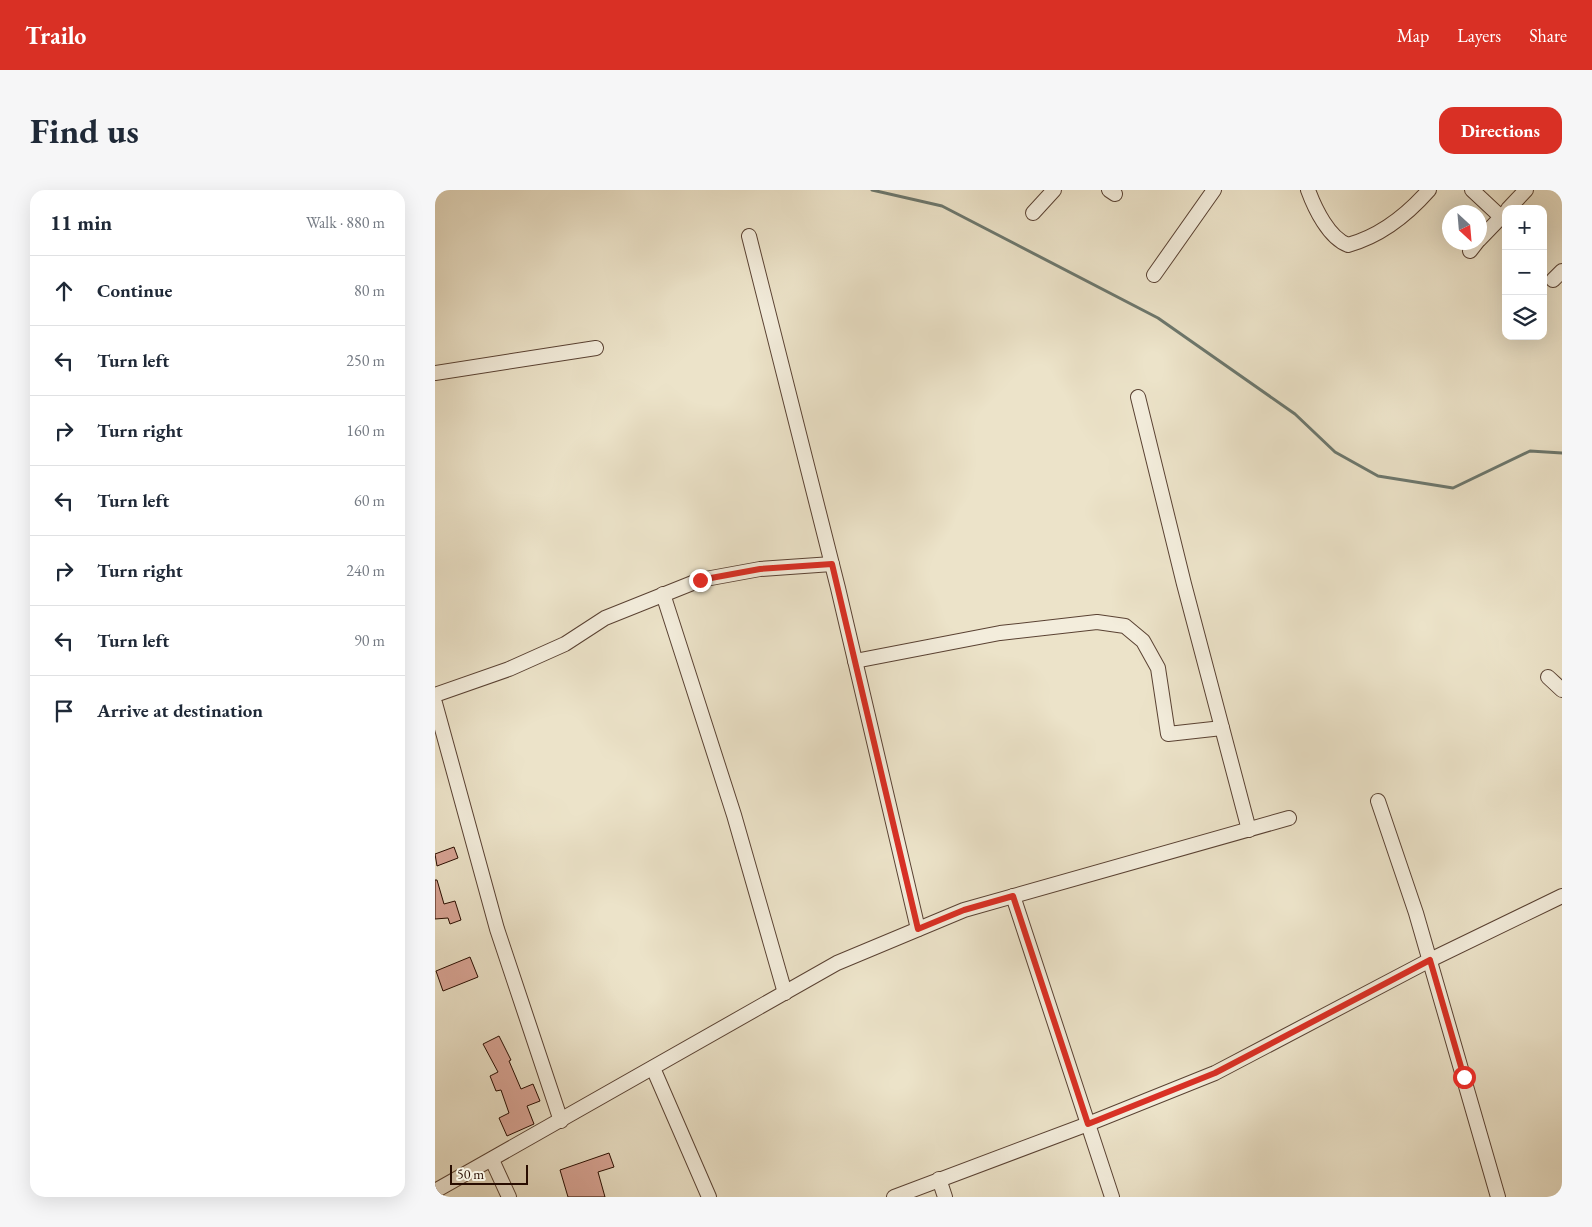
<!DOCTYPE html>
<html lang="en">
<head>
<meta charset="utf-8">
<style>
  :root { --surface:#fff; --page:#f6f6f7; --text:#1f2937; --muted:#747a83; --line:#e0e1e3; --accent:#d93025 }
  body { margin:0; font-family:"EB Garamond",serif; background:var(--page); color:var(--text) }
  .controls { position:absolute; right:15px; top:15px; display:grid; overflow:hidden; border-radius:10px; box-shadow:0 5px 20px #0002 }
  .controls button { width:45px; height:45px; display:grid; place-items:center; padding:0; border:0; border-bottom:1px solid var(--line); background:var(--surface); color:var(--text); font:25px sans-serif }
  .compass { position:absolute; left:1007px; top:15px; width:45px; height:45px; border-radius:50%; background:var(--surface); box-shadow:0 5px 20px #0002; rotate:154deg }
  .scale { position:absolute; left:15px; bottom:12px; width:78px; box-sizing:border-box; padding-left:5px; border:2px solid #290d01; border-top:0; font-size:14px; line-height:18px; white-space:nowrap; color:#290d01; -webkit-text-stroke:4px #f3eddc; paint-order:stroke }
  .stop { position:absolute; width:15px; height:15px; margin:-11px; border:4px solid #d93025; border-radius:50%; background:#fff }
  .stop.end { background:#d93025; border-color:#fff; box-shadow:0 1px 5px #0008 }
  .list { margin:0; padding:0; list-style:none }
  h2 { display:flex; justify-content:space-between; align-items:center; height:65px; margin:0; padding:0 20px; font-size:21px }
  h2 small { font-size:16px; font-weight:400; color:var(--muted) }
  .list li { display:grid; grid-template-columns:32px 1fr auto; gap:15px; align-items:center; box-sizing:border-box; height:70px; padding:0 20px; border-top:1px solid var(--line) }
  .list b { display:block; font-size:19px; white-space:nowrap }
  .list em { font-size:16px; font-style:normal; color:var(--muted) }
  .icon { flex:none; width:28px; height:28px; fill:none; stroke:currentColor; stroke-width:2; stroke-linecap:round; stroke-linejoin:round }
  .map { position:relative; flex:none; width:1127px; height:1007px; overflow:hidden; border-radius:15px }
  header { display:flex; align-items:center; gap:30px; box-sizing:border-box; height:70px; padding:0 25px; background:var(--accent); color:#fff }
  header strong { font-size:24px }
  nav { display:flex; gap:28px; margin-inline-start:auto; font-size:18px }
  .intro { display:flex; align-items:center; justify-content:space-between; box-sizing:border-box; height:120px; padding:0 30px }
  h1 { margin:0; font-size:35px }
  .button { padding:12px 22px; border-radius:15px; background:var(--accent); color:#fff; font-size:18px; font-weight:700 }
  main { display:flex; gap:30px; padding:0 30px }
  aside { flex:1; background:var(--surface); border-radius:15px; box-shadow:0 5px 20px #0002 }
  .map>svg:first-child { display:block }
</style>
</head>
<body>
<header>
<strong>Trailo</strong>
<nav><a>Map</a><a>Layers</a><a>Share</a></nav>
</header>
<div class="intro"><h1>Find us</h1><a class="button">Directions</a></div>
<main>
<aside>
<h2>11 min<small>Walk · 880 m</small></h2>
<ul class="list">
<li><svg class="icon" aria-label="ahead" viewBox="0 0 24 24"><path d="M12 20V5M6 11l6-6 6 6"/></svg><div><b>Continue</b></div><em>80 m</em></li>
<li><svg class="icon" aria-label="left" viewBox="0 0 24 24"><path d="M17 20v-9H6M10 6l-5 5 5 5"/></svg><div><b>Turn left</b></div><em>250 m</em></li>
<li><svg class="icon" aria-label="right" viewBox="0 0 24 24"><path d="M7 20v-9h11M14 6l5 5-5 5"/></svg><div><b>Turn right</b></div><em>160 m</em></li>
<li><svg class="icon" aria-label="left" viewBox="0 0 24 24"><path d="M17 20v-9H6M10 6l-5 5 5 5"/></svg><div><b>Turn left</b></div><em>60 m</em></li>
<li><svg class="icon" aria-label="right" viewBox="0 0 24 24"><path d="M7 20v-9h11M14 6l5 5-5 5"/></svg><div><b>Turn right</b></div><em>240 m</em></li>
<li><svg class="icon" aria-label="left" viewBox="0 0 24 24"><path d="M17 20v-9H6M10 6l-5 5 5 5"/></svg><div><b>Turn left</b></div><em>90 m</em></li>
<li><svg class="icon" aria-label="arrive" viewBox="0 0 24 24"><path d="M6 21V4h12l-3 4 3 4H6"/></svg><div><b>Arrive at destination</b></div></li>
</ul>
</aside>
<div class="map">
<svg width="1127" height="1007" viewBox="0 0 1127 1007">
  <rect width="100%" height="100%" fill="#ece3c9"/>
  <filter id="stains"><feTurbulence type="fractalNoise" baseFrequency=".004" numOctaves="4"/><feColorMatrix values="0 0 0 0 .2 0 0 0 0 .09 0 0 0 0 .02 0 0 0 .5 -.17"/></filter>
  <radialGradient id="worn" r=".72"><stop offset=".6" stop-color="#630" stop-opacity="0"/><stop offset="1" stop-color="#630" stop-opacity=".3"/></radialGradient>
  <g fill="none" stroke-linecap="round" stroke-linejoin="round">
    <polyline stroke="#6c776d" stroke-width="3" points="437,0 507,16 723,128 860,224 900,262 943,286 1018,298 1095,261 1127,263"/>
  </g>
  <g fill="#d9a596" stroke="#290d01">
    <polygon points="19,657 23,668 2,676 0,664"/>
    <polygon points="0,690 2,690 9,714 20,711 26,730 15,734 13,728 0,729"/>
    <polygon points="35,767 43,787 8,801 1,781"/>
    <polygon points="64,846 76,870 74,871 86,899 98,894 105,911 92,916 99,934 72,946 64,928 74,923 66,900 61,901 55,886 63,882 48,854"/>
    <polygon points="174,963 179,977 163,982 170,1007 133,1007 125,980"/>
  </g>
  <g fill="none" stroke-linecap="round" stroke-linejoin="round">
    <defs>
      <g id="minor">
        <polyline points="674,0 680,4"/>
        <path d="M 873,0 C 880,19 894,48 913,55 C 946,46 972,25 994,0"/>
        <polyline points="1037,0 1066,27"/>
        <polyline points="1073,19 1091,0"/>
        <polyline points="598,23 619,0"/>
        <polyline points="314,46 403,398 483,739"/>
        <polyline points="1044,50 1071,22"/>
        <polyline points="1035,61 1042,52"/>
        <polyline points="719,85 779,0"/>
        <polyline points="1118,90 1127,81"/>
        <polyline points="0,183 161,158"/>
        <polyline points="703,207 749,394 814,640"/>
        <polyline points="228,404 299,625 350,803"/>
        <polyline points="420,471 565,443 662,432 690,436 708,451 723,478 733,544 787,538"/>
        <polyline points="1113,487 1127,500"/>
        <polyline points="0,505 74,479 130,454 170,428 265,390 325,379 397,374"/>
        <polyline points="0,513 62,739 126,931"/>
        <polyline points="943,611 981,723 1063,1007"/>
        <polyline points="578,706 677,1007"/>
        <polyline points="218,878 274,1007"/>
        <polyline points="57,970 74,1007"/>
        <polyline points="504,989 510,1007"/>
        <polyline points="0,1001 402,773 529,720 854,628"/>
        <polyline points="459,1007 653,934 780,883 995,770 1127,706"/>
      </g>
    </defs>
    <use href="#minor" stroke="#5a4233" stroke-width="16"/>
    <use href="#minor" stroke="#f3eddc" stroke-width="14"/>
  </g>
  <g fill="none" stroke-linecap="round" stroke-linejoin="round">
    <polyline stroke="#d93025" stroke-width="6" points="265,390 325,379 397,374 483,739 529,720 578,706 653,934 780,883 995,770 1029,887"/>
  </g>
  <rect width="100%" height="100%" filter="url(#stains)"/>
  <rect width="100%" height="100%" fill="url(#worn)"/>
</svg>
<div class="controls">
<button>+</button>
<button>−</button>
<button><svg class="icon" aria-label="layers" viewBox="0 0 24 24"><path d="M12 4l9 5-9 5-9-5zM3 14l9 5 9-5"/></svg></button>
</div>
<svg class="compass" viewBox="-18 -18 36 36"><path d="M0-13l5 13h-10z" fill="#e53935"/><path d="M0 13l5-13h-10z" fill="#747a83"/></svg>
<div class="scale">50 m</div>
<div class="stop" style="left:1029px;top:887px"></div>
<div class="stop end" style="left:265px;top:390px"></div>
</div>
</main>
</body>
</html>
